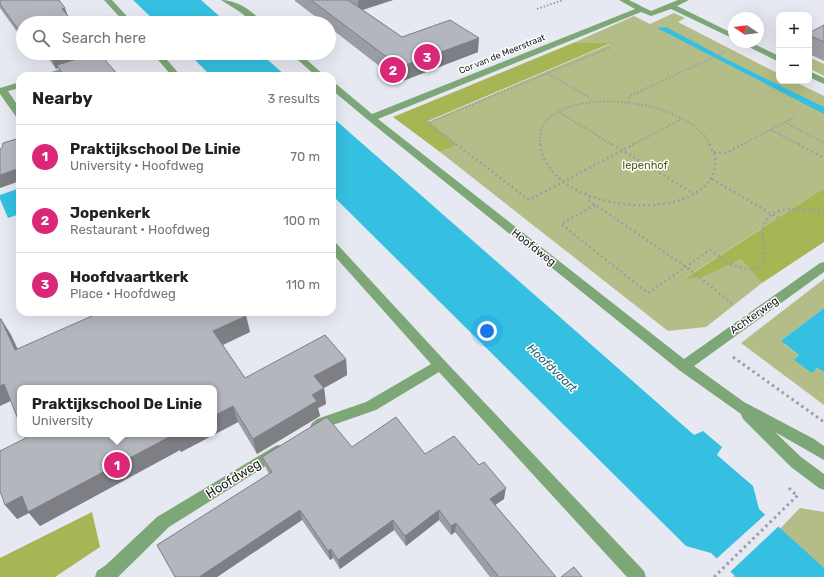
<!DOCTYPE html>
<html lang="en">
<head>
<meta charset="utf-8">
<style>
  :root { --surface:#fff; --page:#f2f2f2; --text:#202124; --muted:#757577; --line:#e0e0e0; --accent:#db2777 }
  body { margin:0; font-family:Rubik,sans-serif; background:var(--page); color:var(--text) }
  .controls { position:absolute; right:12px; top:12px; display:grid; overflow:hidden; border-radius:8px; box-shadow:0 4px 16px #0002 }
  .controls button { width:36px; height:36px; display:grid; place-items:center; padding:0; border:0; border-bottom:1px solid var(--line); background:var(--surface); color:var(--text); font:20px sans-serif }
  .compass { position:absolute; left:728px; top:12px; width:36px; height:36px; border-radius:50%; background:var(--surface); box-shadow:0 4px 16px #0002; rotate:283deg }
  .you { position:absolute; left:487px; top:331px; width:14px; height:14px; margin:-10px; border:3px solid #fff; border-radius:50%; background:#1a73e8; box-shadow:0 0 0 6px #1a73e833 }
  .badge { display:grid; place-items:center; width:26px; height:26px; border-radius:50%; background:var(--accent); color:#fff; font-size:13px; font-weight:700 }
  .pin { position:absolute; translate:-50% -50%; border:2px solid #fff; box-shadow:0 1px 4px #0006 }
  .popup { position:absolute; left:17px; top:385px; width:200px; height:52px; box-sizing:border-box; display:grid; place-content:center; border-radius:8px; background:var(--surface); filter:drop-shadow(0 1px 3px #0005); font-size:13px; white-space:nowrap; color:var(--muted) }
  .popup b { font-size:15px; color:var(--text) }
  .popup::after { content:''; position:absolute; left:50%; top:100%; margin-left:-8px; border:8px solid transparent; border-top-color:var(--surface) }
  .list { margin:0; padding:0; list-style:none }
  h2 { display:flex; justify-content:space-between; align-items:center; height:52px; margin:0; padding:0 16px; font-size:17px }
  h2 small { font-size:13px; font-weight:400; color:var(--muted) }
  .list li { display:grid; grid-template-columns:26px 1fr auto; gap:12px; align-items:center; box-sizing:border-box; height:64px; padding:0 16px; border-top:1px solid var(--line) }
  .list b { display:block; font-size:15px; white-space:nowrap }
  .list p { margin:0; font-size:13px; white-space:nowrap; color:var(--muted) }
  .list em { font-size:13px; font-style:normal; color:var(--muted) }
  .icon { flex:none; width:22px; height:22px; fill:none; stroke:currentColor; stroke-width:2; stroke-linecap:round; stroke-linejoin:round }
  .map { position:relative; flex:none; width:824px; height:577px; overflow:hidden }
  .search { position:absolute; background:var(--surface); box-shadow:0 4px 16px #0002; left:16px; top:16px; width:320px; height:44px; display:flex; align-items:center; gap:10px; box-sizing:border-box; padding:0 14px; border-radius:22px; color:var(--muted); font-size:15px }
  .panel { position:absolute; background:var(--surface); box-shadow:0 4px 16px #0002; left:16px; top:72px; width:320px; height:244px; border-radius:12px }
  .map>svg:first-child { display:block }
</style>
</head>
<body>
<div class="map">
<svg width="824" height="577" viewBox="0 0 824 577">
  <rect width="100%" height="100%" fill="#e6e9f1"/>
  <g fill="#b4bd87">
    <polygon points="674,13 685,18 678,22 779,74 779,81 793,81 824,96 824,188 685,278 703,277 741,258 762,283 706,327 668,331 440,152 457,145 428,122 610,44 573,43 634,16 650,24"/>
    <polygon points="809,57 824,64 824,76 809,68"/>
    <polygon points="824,279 824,308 783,339 785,345 799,355 795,360 812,372 817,368 824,372 824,405 741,343"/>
    <polygon points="800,508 824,512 824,577 733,577"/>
  </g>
  <g fill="#a7b555">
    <polygon points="573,43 611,43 428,121 457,145 440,152 393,117"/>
    <polygon points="824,188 824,242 762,283 741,259 703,277 684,279"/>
    <polygon points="92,512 100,547 55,577 0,577 0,558"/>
  </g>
  <g fill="#35c0e1">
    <polygon points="133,0 201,0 227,23 157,23"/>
    <polygon points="666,27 728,60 824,107 824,114 657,28"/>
    <polygon points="188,53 260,53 286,76 211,76"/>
    <polygon points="332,117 694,435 703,431 722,447 717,455 753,486 759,509 824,568 824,577 736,577 711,553 686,546 332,195"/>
    <polygon points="20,188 20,214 8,218 0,199 0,195"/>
    <polygon points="824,308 824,372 817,368 812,373 794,360 799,355 782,342 783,339"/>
  </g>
  <polygon fill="#e6e9f1" points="767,513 780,525 729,573 715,560"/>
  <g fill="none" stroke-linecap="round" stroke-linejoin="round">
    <g stroke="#9b9ea4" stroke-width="2" stroke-dasharray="1.5 2" stroke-linecap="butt">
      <polyline points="537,9 563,0"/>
      <polyline points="548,74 589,97 593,101"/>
      <polyline points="628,102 630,96 724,52"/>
      <polyline points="560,113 613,145"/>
      <polyline points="785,122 824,143"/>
      <polyline points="771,130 800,145"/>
      <polyline points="457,145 428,123 611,47"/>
      <path d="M 540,145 C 531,82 686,92 710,145"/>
      <polyline points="632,145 682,119"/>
      <polyline points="741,145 795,117"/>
    </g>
    <g stroke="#9b9ea4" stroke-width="2.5" stroke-dasharray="2 3" stroke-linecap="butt">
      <polyline points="456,144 529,200 634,144"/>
      <path d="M 540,144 C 547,201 647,218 690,196 C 699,191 708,186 712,176 C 715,170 716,162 715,155 C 713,152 711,148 709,144"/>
      <polyline points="612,144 694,194"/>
      <polyline points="798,144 824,158"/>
      <polyline points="714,152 726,153 743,144"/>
      <polyline points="712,179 780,219"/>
      <polyline points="590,196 588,200 685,266 734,305"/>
      <path d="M 595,205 L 561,224 L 648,293 L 710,250 C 726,261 741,274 761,267 C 766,259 764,250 763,241 C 758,200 798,210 824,211"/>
    </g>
    <g stroke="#9b9ea4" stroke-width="3" stroke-dasharray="2.5 3.5" stroke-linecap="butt">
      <polyline points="733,357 824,422"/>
      <polyline points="789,488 797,496"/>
      <polyline points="714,577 800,493"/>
    </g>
    <g fill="#7ea777" fill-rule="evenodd">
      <polygon points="104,0 112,0 133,23 125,23"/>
      <path d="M 221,0 C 237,0 253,11 263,23 L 254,23 L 240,12 Z"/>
      <polygon points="619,0 629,0 651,11 678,0 689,0 677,6 734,34 734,39 671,9 651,16 641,12 378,119 684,359 820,263 824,262 824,272 694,366 744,402 814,439 824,446 824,460 775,432 801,457 824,474 824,490 819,488 791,467 743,419 741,414 679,370 368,120 332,90 332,82 335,83 372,114 635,9"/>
      <polygon points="739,42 750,42 779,56 779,62"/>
      <polygon points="111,53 124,53 123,55 57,76 44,76 45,74"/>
      <polygon points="152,53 161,53 181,76 172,76"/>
      <polygon points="290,53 299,53 325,76 316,76"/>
      <polygon points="809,71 824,78 824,84 809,77"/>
      <polygon points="20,82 20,88 8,91 20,109 20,119 17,118 0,94 0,88"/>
      <polygon points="332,242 336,243 445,361 644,571 646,577 627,577 439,372 376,410 327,427 317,433 312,431 310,427 312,423 317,419 366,402 431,364 332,253"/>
      <polygon points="277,445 282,446 284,451 282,456 169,527 118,577 95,577 97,571 106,565 157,517"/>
    </g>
  </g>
  <g fill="#9a9da3">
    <polygon points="0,0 68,16 23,23 23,40 0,8"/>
    <polygon points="295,0 393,0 363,10 402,37 478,52 400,82 329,27 329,23 324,23 295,1"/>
    <polygon points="824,25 824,61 809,54 809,33"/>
    <polygon points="41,53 95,53 119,76 61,76 58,68 56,69 47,56 44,57"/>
    <polygon points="246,316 250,332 223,345 245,378 346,359 347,375 324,388 326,404 318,408 320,416 257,454 238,422 181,452 180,450 40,526 29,513 17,519 26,438 20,388 1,319 11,335 18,349"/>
    <polygon points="352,447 425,454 504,499 495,505 556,577 490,577 455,532 451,535 439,520 406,546 394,530 340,569 333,558 330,560 302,520 217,577 175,577 269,474 266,468 262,457"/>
  </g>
  <g fill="#7d7f84">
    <polygon points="360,0 393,0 358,11 358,1"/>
    <polygon points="65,8 69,19 62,9"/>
    <polygon points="479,38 478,52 400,82 400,67"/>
    <polygon points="43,53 46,53 47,56 44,57"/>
    <polygon points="66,53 95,53 96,56 57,65 58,68 56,69 52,58"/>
    <polygon points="20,168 20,181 0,188 0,175"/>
    <polygon points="246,316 250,332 218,347 213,331"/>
    <polygon points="1,319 11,335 25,366 15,350"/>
    <polygon points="346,359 347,375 317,392 314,376"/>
    <polygon points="4,384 15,399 0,406 0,386"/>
    <polygon points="324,388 326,404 318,408 320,416 257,454 253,439 312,395"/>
    <polygon points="233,406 238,422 181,452 180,450 40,526 29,513 17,519 5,505 22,496 173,435 214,434 214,416"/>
    <polygon points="506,488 504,499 489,509 490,499"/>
    <polygon points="300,510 302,520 217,577 199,577"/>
    <polygon points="439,510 439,520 406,546 405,536"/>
    <polygon points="393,520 394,530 340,569 338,560"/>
    <polygon points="456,523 455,532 451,535 451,526"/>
    <polygon points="331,549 333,558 330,560 328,551"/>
  </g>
  <g fill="#b3b6bd" stroke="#7d7f84">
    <polygon points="0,0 59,0 65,8 62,9 74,23 23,23 23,36 0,4"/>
    <polygon points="311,0 348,0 402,37 450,20 479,38 400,67"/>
    <polygon points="824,25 824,42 809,35 809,33"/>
    <polygon points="48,53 66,53 52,58"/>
    <polygon points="97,53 99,53 119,76 64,76 57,65"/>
    <polygon points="20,138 20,168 0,175 0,149 2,148 3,143"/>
    <polygon points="101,312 243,312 246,316 213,331 245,378 325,335 346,359 314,376 324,388 312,395 317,401 253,439 233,406 214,416 214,388 20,388 20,424 4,384 0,386 0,319 1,319 15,350"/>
    <polygon points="327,417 352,447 396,417 425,454 454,436 479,465 484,462 506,488 490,499 556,577 499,577 456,523 451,526 439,510 405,536 393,520 338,560 331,549 328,551 300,510 199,577 175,577 157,545 272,472 262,457"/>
    <polygon points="24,434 181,434 174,437 173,435 28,512 22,496 5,505 0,491 0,451 26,438"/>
    <polygon points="574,567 582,577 561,577"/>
  </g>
  <g text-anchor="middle" stroke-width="3" stroke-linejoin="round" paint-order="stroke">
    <g font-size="9" fill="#191a1d" stroke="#fff">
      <text transform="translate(502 54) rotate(-22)" y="3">Cor van de Meerstraat</text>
    </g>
    <g font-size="11" fill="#555e19" stroke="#fff">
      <text x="645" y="169">Iepenhof</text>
    </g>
    <g font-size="11" fill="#191a1d" stroke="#fff">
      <text transform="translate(534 247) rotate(38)" y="4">Hoofdweg</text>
      <text transform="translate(754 315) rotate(-35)" y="4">Achterweg</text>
    </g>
    <g font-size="12" font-style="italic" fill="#295f6d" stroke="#fff">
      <text transform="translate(552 368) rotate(44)" y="4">Hoofdvaart</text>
    </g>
    <g font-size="13" fill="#191a1d" stroke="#fff">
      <text transform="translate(233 478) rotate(-32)" y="5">Hoofdweg</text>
    </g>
  </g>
</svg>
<div class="controls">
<button>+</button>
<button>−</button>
</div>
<svg class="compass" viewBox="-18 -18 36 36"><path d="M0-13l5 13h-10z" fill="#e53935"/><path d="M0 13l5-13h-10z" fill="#757577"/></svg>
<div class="you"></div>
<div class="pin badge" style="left:117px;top:465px">1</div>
<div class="popup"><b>Praktijkschool De Linie</b>University</div>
<div class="pin badge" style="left:393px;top:70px">2</div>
<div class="pin badge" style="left:427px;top:57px">3</div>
<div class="search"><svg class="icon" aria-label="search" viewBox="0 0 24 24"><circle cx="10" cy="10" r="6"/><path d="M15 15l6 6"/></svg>Search here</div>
<section class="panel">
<h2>Nearby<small>3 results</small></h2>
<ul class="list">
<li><span class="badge">1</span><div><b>Praktijkschool De Linie</b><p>University · Hoofdweg</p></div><em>70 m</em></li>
<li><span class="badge">2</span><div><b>Jopenkerk</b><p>Restaurant · Hoofdweg</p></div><em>100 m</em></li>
<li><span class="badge">3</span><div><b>Hoofdvaartkerk</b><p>Place · Hoofdweg</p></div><em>110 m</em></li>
</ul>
</section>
</div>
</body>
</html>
